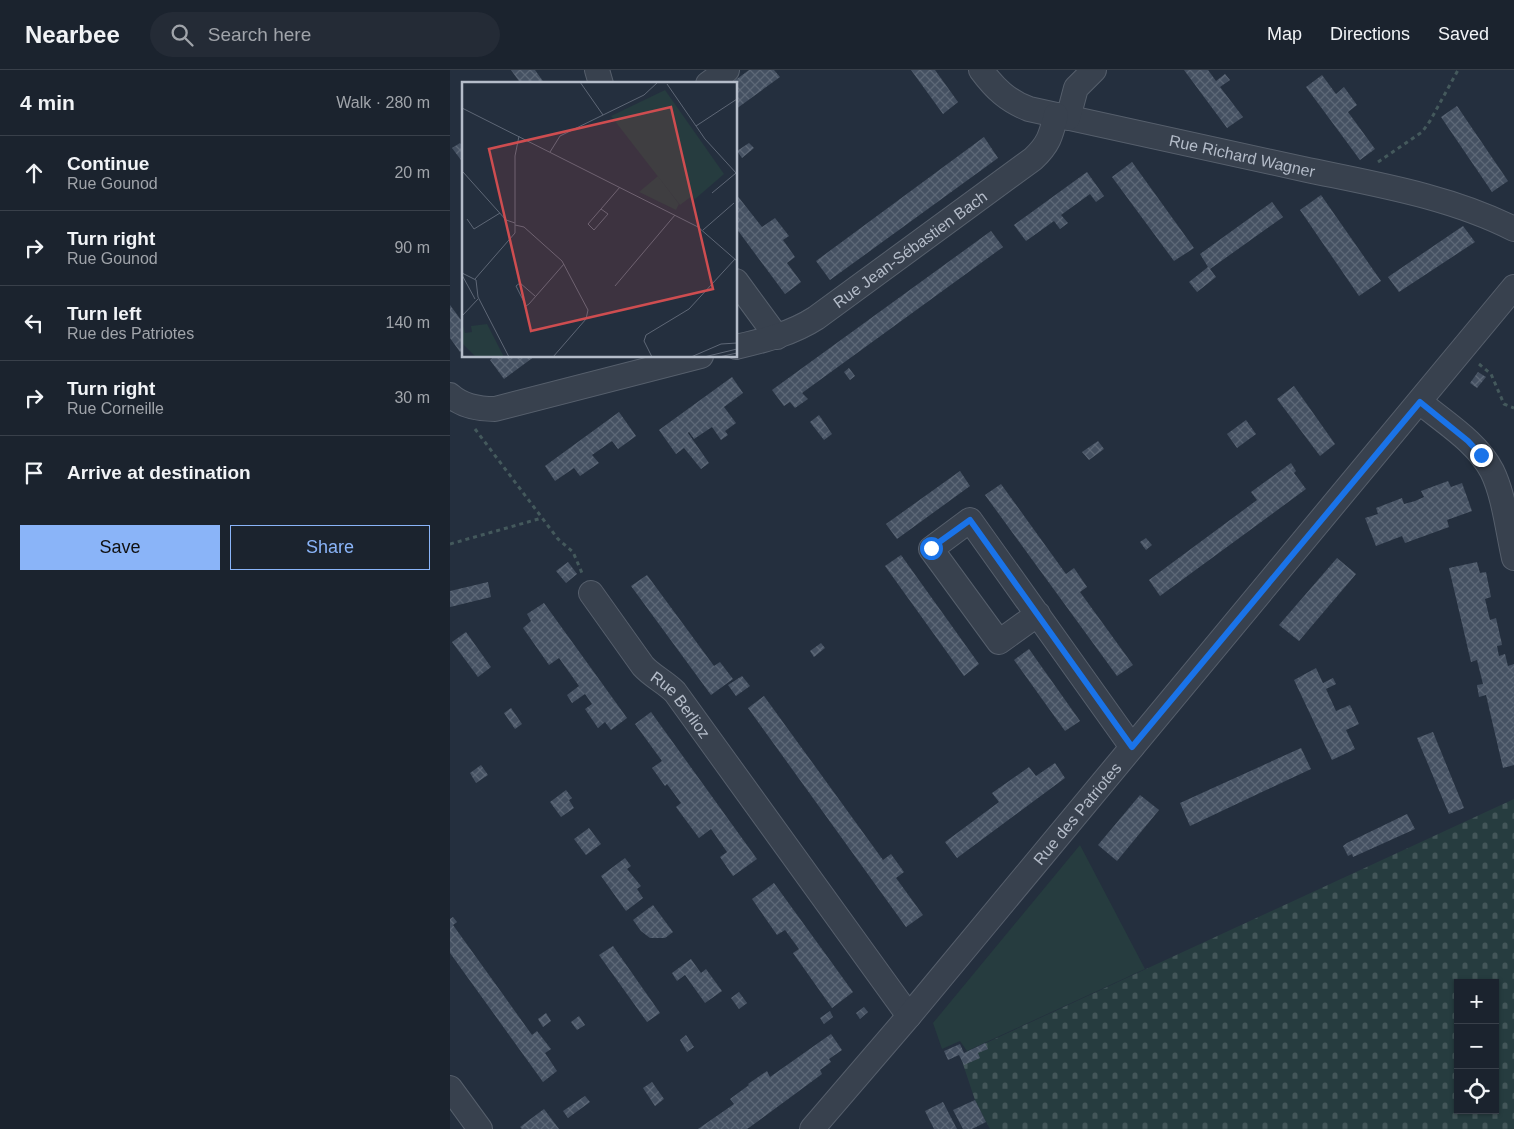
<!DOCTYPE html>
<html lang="en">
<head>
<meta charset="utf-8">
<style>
  :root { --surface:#1b232e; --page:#242b36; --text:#f1f3f6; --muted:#a0a4aa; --line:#39404a; --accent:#8ab4f8 }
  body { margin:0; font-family:Helvetica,sans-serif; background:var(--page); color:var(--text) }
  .controls { position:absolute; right:15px; bottom:15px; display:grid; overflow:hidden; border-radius:0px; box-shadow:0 1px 4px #0004 }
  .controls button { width:45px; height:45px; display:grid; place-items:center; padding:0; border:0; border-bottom:1px solid var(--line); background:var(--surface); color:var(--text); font:25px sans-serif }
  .stop { position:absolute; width:15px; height:15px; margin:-11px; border:4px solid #1a73e8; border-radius:50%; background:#fff }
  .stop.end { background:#1a73e8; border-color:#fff; box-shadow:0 1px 5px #0008 }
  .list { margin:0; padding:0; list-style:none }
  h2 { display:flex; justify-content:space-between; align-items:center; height:65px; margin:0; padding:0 20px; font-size:21px }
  h2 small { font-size:16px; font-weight:400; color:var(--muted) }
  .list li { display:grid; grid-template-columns:32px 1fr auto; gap:15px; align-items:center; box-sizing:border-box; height:75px; padding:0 20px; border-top:1px solid var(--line) }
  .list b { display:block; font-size:19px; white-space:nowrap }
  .list p { margin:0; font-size:16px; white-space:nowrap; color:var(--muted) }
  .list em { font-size:16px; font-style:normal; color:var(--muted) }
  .actions { display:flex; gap:10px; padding:15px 20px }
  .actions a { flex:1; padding:11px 0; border:1px solid var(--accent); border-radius:0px; text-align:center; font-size:18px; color:var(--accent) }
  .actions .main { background:var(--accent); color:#111 }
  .icon { flex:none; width:28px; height:28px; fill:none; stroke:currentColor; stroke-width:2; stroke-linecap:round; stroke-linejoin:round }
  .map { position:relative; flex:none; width:1064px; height:1059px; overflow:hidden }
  header { display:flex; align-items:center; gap:30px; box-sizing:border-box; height:70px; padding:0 25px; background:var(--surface); border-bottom:1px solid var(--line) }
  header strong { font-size:24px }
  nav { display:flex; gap:28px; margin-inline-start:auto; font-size:18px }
  .search { width:350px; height:45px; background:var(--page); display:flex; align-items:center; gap:12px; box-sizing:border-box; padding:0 18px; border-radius:28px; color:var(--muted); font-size:19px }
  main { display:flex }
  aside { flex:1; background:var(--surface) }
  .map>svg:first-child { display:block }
</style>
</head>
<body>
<header>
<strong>Nearbee</strong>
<div class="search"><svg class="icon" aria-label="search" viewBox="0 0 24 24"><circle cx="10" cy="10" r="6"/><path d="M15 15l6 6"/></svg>Search here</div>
<nav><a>Map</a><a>Directions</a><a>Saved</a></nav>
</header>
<main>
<aside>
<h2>4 min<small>Walk · 280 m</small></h2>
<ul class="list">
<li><svg class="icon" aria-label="ahead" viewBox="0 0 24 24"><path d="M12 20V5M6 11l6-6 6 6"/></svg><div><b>Continue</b><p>Rue Gounod</p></div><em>20 m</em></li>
<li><svg class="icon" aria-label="right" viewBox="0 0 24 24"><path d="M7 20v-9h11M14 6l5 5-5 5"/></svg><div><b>Turn right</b><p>Rue Gounod</p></div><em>90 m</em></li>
<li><svg class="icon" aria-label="left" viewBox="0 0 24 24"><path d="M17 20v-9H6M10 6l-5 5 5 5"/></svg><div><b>Turn left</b><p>Rue des Patriotes</p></div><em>140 m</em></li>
<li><svg class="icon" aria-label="right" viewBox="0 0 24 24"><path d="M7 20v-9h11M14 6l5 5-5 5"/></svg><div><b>Turn right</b><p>Rue Corneille</p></div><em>30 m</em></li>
<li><svg class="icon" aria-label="arrive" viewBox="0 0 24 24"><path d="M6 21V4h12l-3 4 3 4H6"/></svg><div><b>Arrive at destination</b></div></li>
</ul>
<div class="actions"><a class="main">Save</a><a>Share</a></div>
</aside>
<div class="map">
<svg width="1064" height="1059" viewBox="0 0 1064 1059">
  <defs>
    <pattern id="cemetery-stones" width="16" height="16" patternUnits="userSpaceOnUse" patternTransform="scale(1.25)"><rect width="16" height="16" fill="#263c3f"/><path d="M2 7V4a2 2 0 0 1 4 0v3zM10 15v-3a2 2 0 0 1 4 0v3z" fill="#435659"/></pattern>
    <pattern id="building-cross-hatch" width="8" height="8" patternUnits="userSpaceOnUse" patternTransform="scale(1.25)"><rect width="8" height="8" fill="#455162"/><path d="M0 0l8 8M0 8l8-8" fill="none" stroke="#5d6877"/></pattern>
  </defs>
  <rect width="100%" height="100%" fill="#242f3e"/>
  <polygon fill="#263c3f" points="630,775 695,899 517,981 510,971 492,979 483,953"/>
  <path fill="url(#cemetery-stones)" fill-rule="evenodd" d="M 1064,729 L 1064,1059 L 540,1059 L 525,1030 L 510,985 ZM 1008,913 L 1045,913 L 1045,1040 L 1008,1040 Z"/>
  <g fill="url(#building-cross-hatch)">
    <polygon points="61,0 85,0 95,14 71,14"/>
    <polygon points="299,0 324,0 330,7 286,39 286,14 280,14"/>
    <polygon points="461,0 485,0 508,32 493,44"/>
    <polygon points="734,0 758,0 766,11 775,4 780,10 770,17 793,47 777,58"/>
    <polygon points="872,5 886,24 894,17 907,35 898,42 925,79 910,90 856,17"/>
    <polygon points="1007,36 1058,111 1042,122 991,47"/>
    <polygon points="534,67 548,88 380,210 366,191"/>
    <polygon points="10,73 14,78 14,94 2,78"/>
    <polygon points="299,73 304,78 292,88 287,81"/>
    <polygon points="682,92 744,178 724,191 662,107"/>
    <polygon points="637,102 654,126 646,132 640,124 611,145 618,153 610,159 604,151 576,171 564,155"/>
    <polygon points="286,124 312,157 325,148 339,166 333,170 345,187 337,193 351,212 335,224 286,158"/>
    <polygon points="871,125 931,211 909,226 850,140"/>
    <polygon points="822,132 833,147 760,199 766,207 747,222 739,212 758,197 750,184"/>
    <polygon points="1013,156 1025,172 949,222 938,207"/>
    <polygon points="541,161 553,177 352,323 358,329 345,338 340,332 334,336 322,320"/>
    <polygon points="0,235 14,254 14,279 10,282 0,268"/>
    <polygon points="45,286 85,286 54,309 40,290"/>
    <polygon points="399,298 405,306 400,310 394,302"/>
    <polygon points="1028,302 1036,307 1027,318 1020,313"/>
    <polygon points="282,307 293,323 274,337 286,353 275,361 278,365 271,370 262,357 244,369 239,362 238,363 259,393 251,399 234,378 226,384 209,360"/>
    <polygon points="844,316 885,374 870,386 827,329"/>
    <polygon points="169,342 186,366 168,379 162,371 142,385 149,393 130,406 124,398 105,411 95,396"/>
    <polygon points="369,345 382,364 374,370 360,352"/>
    <polygon points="796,350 806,364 787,378 777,364"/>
    <polygon points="648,371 654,379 639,390 632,382"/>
    <polygon points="841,393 846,401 844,403 856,419 710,526 699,510 807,430 801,422"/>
    <polygon points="510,401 520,416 447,469 436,454"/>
    <polygon points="998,411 1001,417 1012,413 1022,441 997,450 999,457 955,473 952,466 926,476 915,448 928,444 926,438 952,428 954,434 965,431 974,427 971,421"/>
    <polygon points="551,414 616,504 624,498 637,517 630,522 683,595 667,606 535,425"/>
    <polygon points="696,468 702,475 696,480 690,472"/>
    <polygon points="451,485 529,594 514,606 435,496"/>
    <polygon points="887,488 906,504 849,571 829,555"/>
    <polygon points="118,492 127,504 116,513 106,501"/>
    <polygon points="1027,492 1030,503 1036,502 1041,527 1035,529 1040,550 1046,548 1051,570 1052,575 1047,576 1049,586 1055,584 1058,596 1064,594 1064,695 1053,698 1036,625 1029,627 1027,615 1033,614 1027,590 1021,592 999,498"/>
    <polygon points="197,505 264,596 270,592 283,609 261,625 181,516"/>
    <polygon points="38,512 41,527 0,537 0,521"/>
    <polygon points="94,533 177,648 161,660 155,652 148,658 135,639 142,634 135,624 122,633 117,625 129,616 109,588 99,595 73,558 81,551 77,544"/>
    <polygon points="16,562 41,597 28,607 2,572"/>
    <polygon points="371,573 375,578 364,587 360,581"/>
    <polygon points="579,579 630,651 615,661 564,590"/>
    <polygon points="866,598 873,613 883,608 886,614 876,619 886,641 900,635 909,654 896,660 905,679 882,690 844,610"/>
    <polygon points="292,606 300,616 286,626 278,615"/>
    <polygon points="314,626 433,790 441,784 454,802 446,808 473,845 456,857 298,638"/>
    <polygon points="61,638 72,654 65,659 54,643"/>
    <polygon points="201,642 307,789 283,806 270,787 277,782 261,759 249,768 226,737 231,733 217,714 215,716 202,698 212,691 185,654"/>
    <polygon points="983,662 1014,738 999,744 967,668"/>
    <polygon points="851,678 861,699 740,756 730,733"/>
    <polygon points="605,693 615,708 507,788 495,772 549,732 542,723 579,697 586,706"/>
    <polygon points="31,695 38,705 26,713 20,703"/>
    <polygon points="116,720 122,728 119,730 124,738 111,747 100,732"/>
    <polygon points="690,725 709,740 667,791 648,775"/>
    <polygon points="957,744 965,759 903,787 902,784 898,786 893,776 897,773"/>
    <polygon points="139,758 151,774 136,785 124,769"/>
    <polygon points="175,788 181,796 177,799 191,816 187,819 193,828 176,841 151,806"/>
    <polygon points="324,813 403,922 382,938 343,883 349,879 335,860 327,865 302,829"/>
    <polygon points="203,835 223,862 215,868 200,868 191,861 183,850"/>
    <polygon points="3,847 7,852 3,855 82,965 87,961 101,979 95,983 107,1001 93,1012 0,883 0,849"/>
    <polygon points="163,876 210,943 197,952 149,885"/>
    <polygon points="241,889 251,903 256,899 272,921 255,933 235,905 227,911 222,903"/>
    <polygon points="289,922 297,933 289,939 281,928"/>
    <polygon points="414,937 418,942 410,949 406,943"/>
    <polygon points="380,941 383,947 374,954 370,948"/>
    <polygon points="96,943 101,951 93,957 88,949"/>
    <polygon points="129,946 135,955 127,960 121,952"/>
    <polygon points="381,964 392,980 379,989 381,992 370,1000 372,1004 300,1057 297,1059 248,1059 284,1034 280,1029 299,1015 298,1014 317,1001 320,1007"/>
    <polygon points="236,965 244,977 237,982 230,970"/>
    <polygon points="535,973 538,979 528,983 530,988 514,995 509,985 498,990 494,981 510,974 514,983"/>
    <polygon points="202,1012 214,1029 205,1036 193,1018"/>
    <polygon points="135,1026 140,1032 118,1048 113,1041"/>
    <polygon points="525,1030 536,1052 522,1059 513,1059 503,1040"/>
    <polygon points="493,1032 507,1059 484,1059 475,1041"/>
    <polygon points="94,1039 109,1059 72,1059 70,1057"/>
  </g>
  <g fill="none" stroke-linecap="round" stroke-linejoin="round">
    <defs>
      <g id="minor">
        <polyline points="147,0 151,14"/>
        <path id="s1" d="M 531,0 C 545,19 558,31 579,39 C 671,59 762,79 853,99 C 924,114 999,126 1064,159"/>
        <polyline points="258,14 277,0"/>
        <polyline points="618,48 626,18 644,0"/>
        <polyline points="286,211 327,267"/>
        <path id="s2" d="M 286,277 C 315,270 341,264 366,248 L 583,89 C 599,74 601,65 606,45"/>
        <path d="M 0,325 C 12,336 29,339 45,339 L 251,286"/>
        <path d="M 970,332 C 995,353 1027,372 1042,401 C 1054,425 1058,462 1064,488"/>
        <path id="s3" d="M 141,523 L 193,596 C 202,606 215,612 225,622 L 459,946"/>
        <polyline points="588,544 549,572 481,479 520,450 682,677"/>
        <polyline points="0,1018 30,1059"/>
        <path id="s4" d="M 362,1059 L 459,946 L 1064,217"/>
      </g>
    </defs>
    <use href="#minor" stroke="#565f6c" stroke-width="26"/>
    <g stroke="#44595c" stroke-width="3" stroke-dasharray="4 4" stroke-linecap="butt">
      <polyline points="928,92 972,62 980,51 1008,0"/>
      <polyline points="1029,294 1041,304 1054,334 1064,338"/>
      <polyline points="25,359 108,469 123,482 132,503"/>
      <polyline points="0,474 92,448"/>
    </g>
    <use href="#minor" stroke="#38414e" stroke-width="24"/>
  </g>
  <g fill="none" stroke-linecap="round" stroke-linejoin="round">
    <polyline stroke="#1a73e8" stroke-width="6" points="481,478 520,450 682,677 970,332 1018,371 1031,385"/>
  </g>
  <g text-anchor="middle" stroke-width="4" stroke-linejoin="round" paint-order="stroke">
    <g font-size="16" fill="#b4bcc9" stroke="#1d2633">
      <text dy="6" stroke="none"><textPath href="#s1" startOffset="281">Rue Richard Wagner</textPath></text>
      <text dy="6" stroke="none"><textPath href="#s2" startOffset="202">Rue Jean-Sébastien Bach</textPath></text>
      <text dy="6" stroke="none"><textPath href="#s3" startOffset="144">Rue Berlioz</textPath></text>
      <text dy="6" stroke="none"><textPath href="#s4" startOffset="412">Rue des Patriotes</textPath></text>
    </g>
  </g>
  <g transform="translate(12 12)">
    <rect width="275" height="275" fill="#242f3e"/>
    <path d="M 196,94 L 217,122 L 214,128 L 177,110 Z" fill="#263c3f"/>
    <path d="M 203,8 L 262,92 L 233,117 L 230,114 L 218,123 L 149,34 Z" fill="#263c3f"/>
    <path d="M 0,240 L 3,251 L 10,250 L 9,244 L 25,242 L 42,275 L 14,275 L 0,261 Z" fill="#263c3f"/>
    <path fill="none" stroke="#5e6776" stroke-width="1" d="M 118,0 L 141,33M 205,2 L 243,57 L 275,92M 0,26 L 236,145 L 275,179M 234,44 L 275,17M 88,70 L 98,54 L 182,13 L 196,0M 1,90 L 44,138 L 53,141M 250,111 L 274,91M 139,127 L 146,132 L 132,148 L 126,142 L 139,127 L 158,105M 5,137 L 12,147 L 38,131M 53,143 L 62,145 L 100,179 L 126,228 L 124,237 L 91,275M 241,148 L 272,121M 0,191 L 14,198 L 16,215 L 47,275M 0,193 L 13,217M 13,197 L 53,151 L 53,74 L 57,54M 153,204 L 213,133M 73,214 L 58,201 L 54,204 L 64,224 L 67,222 L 102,182M 0,234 L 16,217M 190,275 L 182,259 L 184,253 L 227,227 L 273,177M 229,275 L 259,262 L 275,261M 242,275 L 275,267M 257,275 L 275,271"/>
    <path fill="#ce4d50" fill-opacity="0.15" stroke="#ce4d50" stroke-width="2.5" d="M 209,25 L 251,207 L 69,249 L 27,67 Z"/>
    <rect width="275" height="275" fill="none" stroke="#b4bcc9" stroke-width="2.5"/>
  </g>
</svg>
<div class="controls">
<button>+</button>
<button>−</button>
<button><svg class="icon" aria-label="locate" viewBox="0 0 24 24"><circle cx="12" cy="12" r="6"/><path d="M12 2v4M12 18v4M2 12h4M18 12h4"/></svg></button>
</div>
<div class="stop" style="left:481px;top:478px"></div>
<div class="stop end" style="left:1031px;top:385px"></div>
</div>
</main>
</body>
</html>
